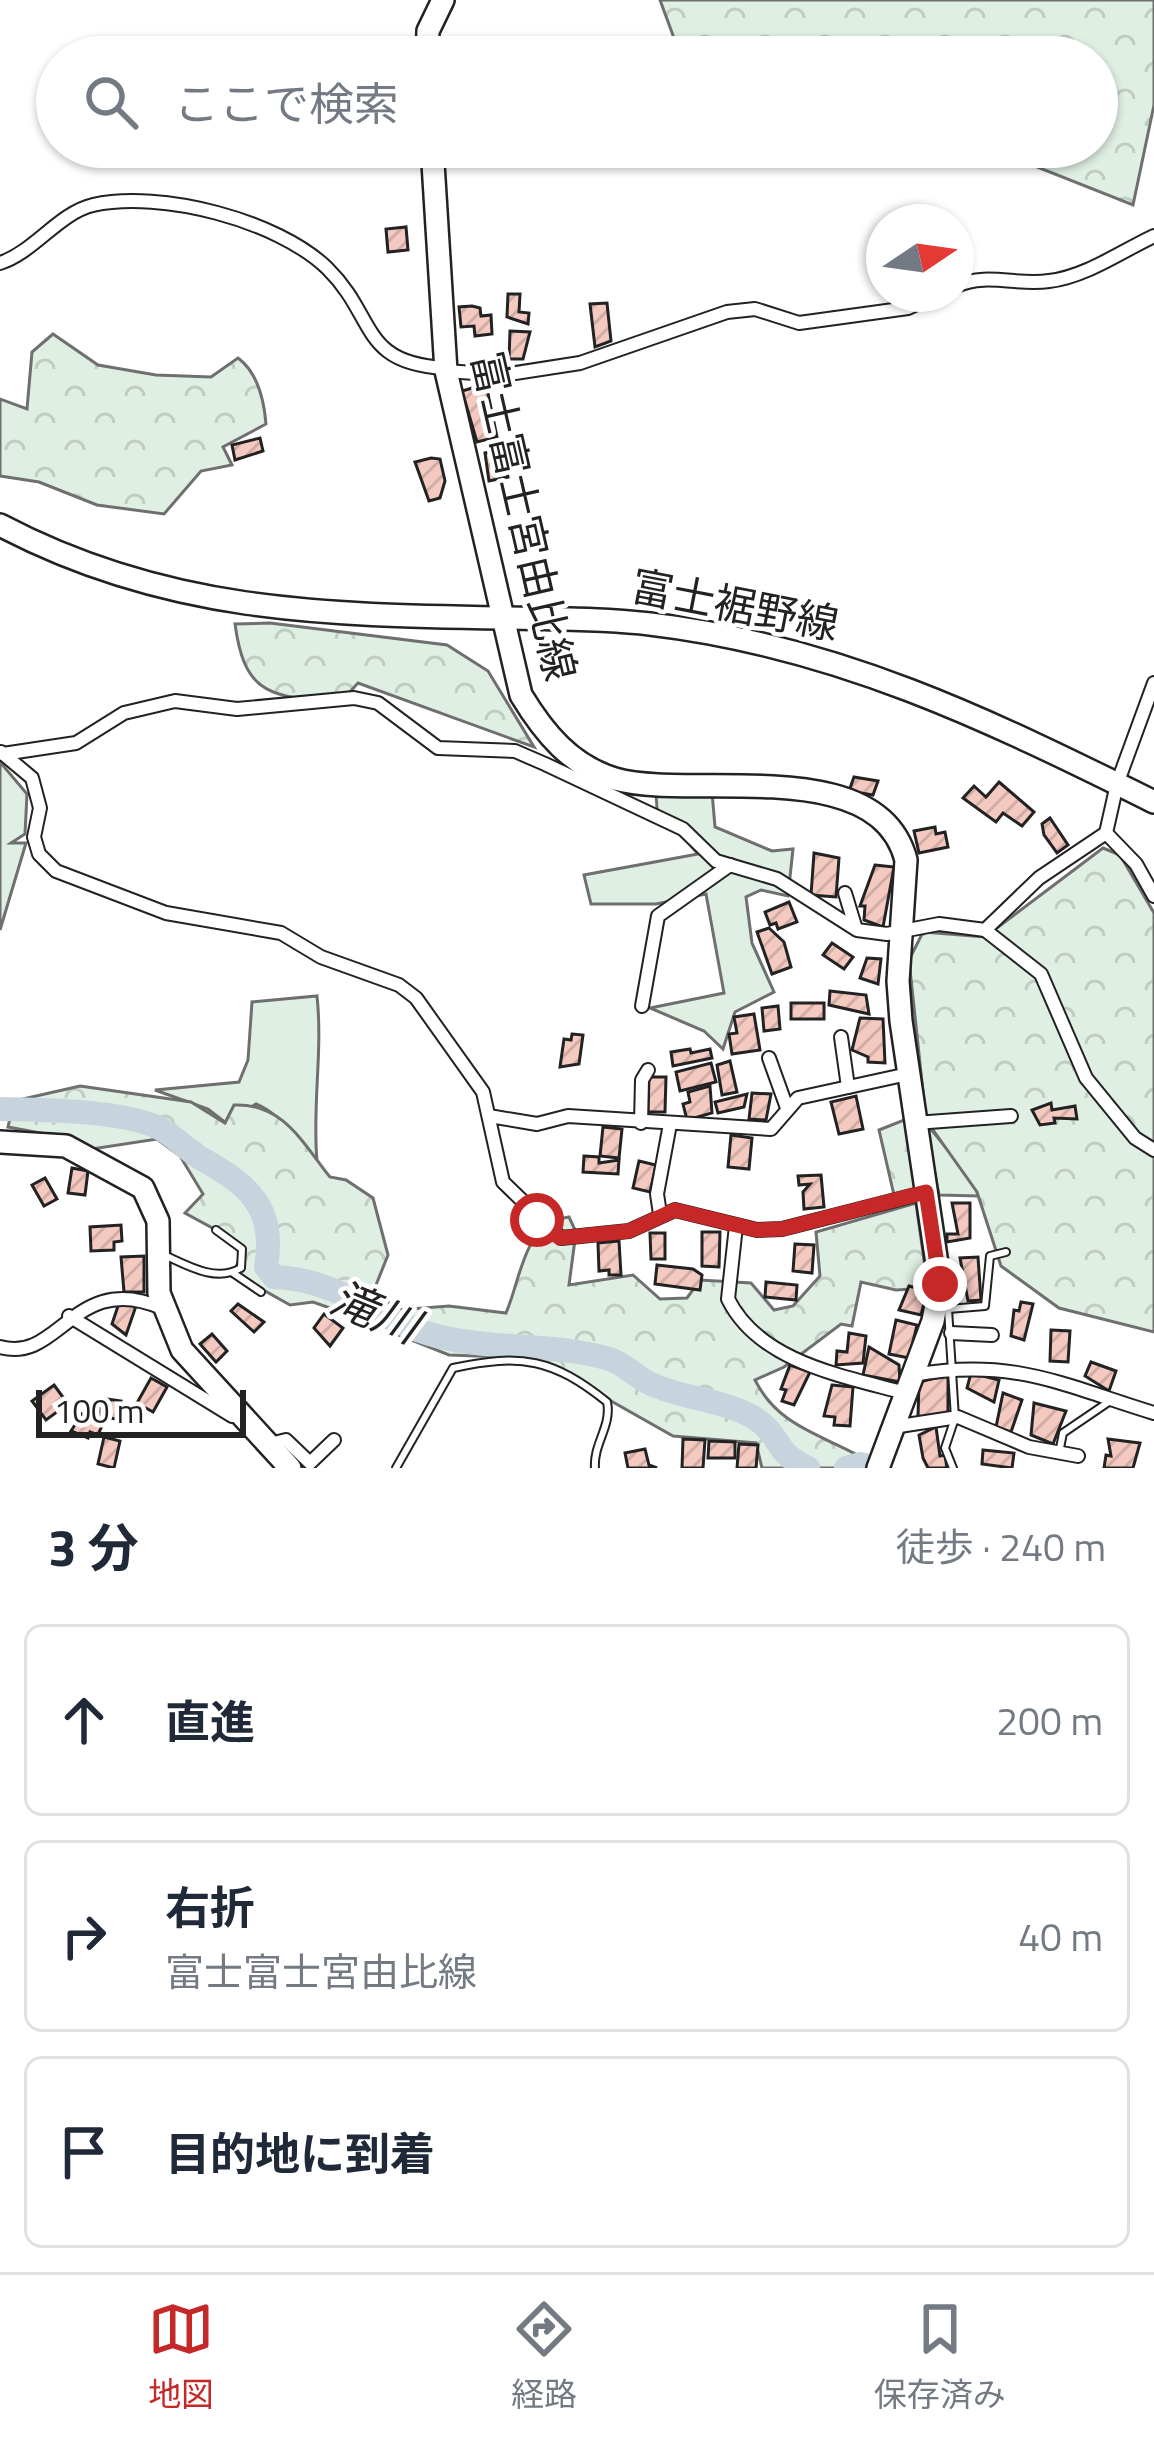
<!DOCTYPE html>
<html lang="ja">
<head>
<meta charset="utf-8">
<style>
  :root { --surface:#fff; --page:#f6f6f7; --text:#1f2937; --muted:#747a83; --line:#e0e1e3; --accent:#c62828 }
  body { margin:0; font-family:"Titillium Web","Noto Sans JP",sans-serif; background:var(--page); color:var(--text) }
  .compass { position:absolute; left:866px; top:204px; width:108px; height:108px; border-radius:50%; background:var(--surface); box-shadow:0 3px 9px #0004; rotate:77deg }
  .scale { position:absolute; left:36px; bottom:30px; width:210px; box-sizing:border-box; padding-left:12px; border:6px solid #222; border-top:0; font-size:33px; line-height:42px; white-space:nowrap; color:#222; -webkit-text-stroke:9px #fff; paint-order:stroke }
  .stop { position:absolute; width:36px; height:36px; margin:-27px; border:9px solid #c62828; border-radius:50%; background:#fff }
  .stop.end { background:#c62828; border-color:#fff; box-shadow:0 3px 12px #0008 }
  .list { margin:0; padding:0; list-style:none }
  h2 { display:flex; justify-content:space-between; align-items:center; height:156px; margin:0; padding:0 48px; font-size:51px }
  h2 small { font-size:39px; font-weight:400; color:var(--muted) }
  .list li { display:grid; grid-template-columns:78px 1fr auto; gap:36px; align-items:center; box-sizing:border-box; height:192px; margin:0 24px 24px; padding:0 24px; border:3px solid var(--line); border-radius:18px }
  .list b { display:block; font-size:45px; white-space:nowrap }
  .list p { margin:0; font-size:39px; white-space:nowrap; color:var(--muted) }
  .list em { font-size:39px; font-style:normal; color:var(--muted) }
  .icon { flex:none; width:66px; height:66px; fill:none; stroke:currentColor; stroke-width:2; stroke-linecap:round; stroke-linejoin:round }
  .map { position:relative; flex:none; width:1154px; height:1468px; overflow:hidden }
  .search { position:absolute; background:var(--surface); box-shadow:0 3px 9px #0004; left:36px; right:36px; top:36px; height:132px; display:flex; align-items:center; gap:30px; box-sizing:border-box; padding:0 42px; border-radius:66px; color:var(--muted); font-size:45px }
  .sheet { height:804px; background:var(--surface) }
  nav { display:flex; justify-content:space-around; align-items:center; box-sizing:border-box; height:168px; border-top:3px solid var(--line); background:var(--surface); font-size:33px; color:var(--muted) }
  nav a { display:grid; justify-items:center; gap:6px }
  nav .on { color:var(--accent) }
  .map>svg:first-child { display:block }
</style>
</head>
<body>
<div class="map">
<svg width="1154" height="1468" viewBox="0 0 1154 1468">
  <defs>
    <pattern id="forest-crowns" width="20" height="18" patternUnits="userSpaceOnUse" patternTransform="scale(3)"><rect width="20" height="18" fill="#e0efe3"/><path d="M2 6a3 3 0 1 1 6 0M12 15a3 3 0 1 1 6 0" fill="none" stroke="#c0cdc2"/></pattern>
    <pattern id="building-hatch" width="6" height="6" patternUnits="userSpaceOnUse" patternTransform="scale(3)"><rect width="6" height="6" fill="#f3c9c0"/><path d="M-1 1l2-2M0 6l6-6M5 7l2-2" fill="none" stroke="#d0aca5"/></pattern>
  </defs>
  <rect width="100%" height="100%" fill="#fff"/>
  <g fill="#e0efe3" stroke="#6f6f6f" stroke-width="3">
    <polygon points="0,762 27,794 25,834 11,843 26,843 0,930"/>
    <polygon points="712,792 715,827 772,851 793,849 788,896 761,890 746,897 752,943 774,992 735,1012 723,1049 704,1031 650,1008 724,993 706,894 656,904 591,904 584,875 698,854 680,833 658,822 656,794"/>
    <path d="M 317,996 C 323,1052 312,1106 317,1161 C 292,1141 285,1116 256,1104 L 226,1123 L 208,1109 L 155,1090 L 239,1082 L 248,1060 L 252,1002 Z"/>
    <polygon points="925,1122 975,1183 978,1196 939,1195"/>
  </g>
  <g fill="url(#forest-crowns)" stroke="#6f6f6f" stroke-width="3">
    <polygon points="660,0 1154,0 1154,105 1133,205 987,147 1097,147 1097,57 681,57"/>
    <path d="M 53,334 L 98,365 L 156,375 L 211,377 L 238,358 C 257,372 264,400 266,424 L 223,447 L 232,465 L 201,471 L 164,514 L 97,505 L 39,482 L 0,476 L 0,399 L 27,409 L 32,352 Z"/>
    <path d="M 270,623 L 447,645 L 488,671 L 534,747 L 358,683 L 338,705 C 272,694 245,698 235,624 Z"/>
    <polygon points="1103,848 1120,855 1154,913 1154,1332 1059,1308 1001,1266 977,1192 926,1120 909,960 923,932 985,937"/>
    <path d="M 80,1086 L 191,1102 L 225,1123 L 234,1105 C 283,1103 302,1142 330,1177 L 346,1180 L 373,1198 L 388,1255 L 374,1290 L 397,1310 L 449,1306 L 506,1313 C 522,1276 523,1223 569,1217 L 576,1232 L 569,1285 L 633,1275 L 660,1299 L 687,1298 L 700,1280 L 751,1283 L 774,1310 L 793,1306 L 820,1276 L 816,1232 L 916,1203 L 928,1288 L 896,1290 L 861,1282 L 852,1326 L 841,1324 L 784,1367 L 755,1380 C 778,1426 820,1434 861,1457 L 860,1468 L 762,1468 L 756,1443 L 673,1436 L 535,1358 L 449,1355 L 396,1334 L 365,1313 L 347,1314 L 313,1302 L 290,1305 L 233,1273 L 242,1254 L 216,1230 L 185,1213 L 203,1194 L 180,1156 L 157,1139 L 92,1149 L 67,1138 L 8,1127 L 14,1101 Z"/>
    <polygon points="909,1118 920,1189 894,1195 879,1130"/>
  </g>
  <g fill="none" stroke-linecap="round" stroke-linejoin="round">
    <g stroke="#c7d3dd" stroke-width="24">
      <path d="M 0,1109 C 43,1110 118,1110 157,1127 C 173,1134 186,1150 202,1159 C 250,1186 276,1208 266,1267 L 274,1277 C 340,1279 378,1321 437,1336 C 494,1351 556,1342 612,1360 C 626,1365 637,1378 651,1384 C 683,1399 727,1400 756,1419 C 782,1437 774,1453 808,1468"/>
      <polyline points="846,1468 860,1464 879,1468"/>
    </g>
  </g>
  <g fill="url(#building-hatch)" stroke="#222" stroke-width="3">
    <polygon points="406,227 408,250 388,252 386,229"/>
    <polygon points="508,294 520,294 519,312 529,313 528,324 507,317"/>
    <polygon points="607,303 611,341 595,347 590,304"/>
    <polygon points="472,306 480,308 481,316 491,315 492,334 475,336 474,326 461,327 459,307"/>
    <polygon points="510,331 530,332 523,359 509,359"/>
    <polygon points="486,384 497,437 477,442 462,391"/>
    <polygon points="260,438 263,451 235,460 232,445"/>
    <polygon points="502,449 508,477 489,481 485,453"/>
    <polygon points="431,458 440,459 445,481 440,498 429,501 415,462"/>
    <polygon points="854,777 878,781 873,795 849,791"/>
    <polygon points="999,782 1034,812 1022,826 1003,813 996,822 963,798 974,786 986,797"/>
    <polygon points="1050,818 1068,845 1057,853 1044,835 1042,824"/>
    <polygon points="935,827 936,834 945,832 948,847 919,853 914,831"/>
    <polygon points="814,853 839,858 836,897 811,895"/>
    <polygon points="875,865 894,867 883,927 864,920 865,906 860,906"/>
    <polygon points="789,902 797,922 778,929 776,923 770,925 765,912"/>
    <polygon points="769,928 784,942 791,967 772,974 757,932"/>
    <polygon points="832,943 853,957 844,969 823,955"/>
    <polygon points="867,958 881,959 878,984 860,978"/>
    <polygon points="830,991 866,995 869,1014 829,1005"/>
    <rect x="791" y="1003" width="33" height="16"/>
    <polygon points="778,1006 780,1029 764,1031 762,1008"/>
    <polygon points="754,1014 760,1050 732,1054 729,1034 737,1033 734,1017"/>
    <polygon points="860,1018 883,1019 885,1063 868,1062 868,1057 852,1050"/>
    <polygon points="572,1034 583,1035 579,1064 560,1067 564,1039 571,1040"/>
    <polygon points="690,1049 691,1053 710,1049 712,1058 673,1066 671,1052"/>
    <polygon points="730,1061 737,1092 722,1095 717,1065"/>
    <polygon points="711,1063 716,1082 680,1091 676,1072"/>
    <polygon points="649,1077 666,1077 665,1112 648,1112"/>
    <polygon points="710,1086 712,1113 687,1120 683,1104 690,1102 688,1092"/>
    <polygon points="752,1093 771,1094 766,1120 749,1119"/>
    <polygon points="747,1094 744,1107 718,1113 715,1102"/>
    <polygon points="856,1096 863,1129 839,1134 831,1102"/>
    <polygon points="1051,1103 1052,1110 1075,1106 1077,1119 1054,1118 1055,1123 1040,1125 1032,1110"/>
    <polygon points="603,1127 622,1129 619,1158 600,1156"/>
    <polygon points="731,1135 752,1138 749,1169 728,1167"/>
    <polygon points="584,1156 599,1157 599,1163 619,1160 618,1174 583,1172"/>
    <polygon points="639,1161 656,1165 650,1192 633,1188"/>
    <polygon points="72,1168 88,1171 85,1195 68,1193"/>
    <polygon points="821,1175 824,1207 804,1209 803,1192 810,1184 799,1185 798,1176"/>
    <polygon points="45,1178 57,1199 44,1206 32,1185"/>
    <polygon points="952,1203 970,1203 970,1238 947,1242 947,1234 958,1234"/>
    <polygon points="121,1225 122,1241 114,1242 114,1250 91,1251 90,1227"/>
    <polygon points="702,1232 720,1232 719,1267 702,1266"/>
    <polygon points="650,1233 665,1233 665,1259 651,1259"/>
    <polygon points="619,1241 621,1275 609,1275 609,1270 599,1271 598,1243"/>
    <polygon points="795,1244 814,1245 812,1273 793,1271"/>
    <polygon points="144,1256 144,1292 124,1292 121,1257"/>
    <polygon points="978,1257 981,1300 968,1301 960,1258"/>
    <polygon points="657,1265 693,1269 702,1275 700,1290 655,1284"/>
    <polygon points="766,1282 797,1285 796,1300 765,1297"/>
    <polygon points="909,1286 927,1291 921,1315 899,1310"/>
    <polygon points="120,1300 136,1306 126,1335 112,1324"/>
    <polygon points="1021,1302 1033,1304 1024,1340 1011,1336 1014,1310 1019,1311"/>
    <polygon points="238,1304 264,1322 254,1332 231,1311"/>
    <polygon points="324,1314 343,1328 330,1346 314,1328"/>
    <polygon points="896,1320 917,1325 909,1358 889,1354"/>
    <polygon points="1051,1330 1070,1331 1068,1362 1050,1361"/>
    <polygon points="849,1333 866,1336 863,1363 836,1365 837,1351 847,1352"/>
    <polygon points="212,1334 227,1351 216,1362 200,1344"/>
    <polygon points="869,1347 899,1365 900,1382 863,1375"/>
    <polygon points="1091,1362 1116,1371 1109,1391 1085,1376"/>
    <polygon points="790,1365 810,1372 794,1405 782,1401 786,1390 781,1389"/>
    <polygon points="971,1373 999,1380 994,1402 967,1388"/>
    <polygon points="948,1375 948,1414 918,1417 919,1382"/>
    <polygon points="151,1378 167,1387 153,1412 137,1403"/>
    <polygon points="54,1385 68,1404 46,1420 32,1401"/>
    <polygon points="832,1385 853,1387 850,1426 834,1425 835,1417 824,1416"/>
    <polygon points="1003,1393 1022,1400 1011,1432 996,1427"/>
    <polygon points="100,1398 121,1401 118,1419 98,1417"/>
    <polygon points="1034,1403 1066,1411 1053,1444 1031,1435"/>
    <polygon points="82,1414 103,1423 98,1435 90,1432 88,1438 71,1431"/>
    <polygon points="936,1427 940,1456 945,1455 947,1468 928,1468 923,1458 919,1435"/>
    <polygon points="104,1437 120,1441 114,1468 98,1464"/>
    <polygon points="683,1439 705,1440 703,1468 682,1468"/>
    <polygon points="1108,1439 1140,1443 1133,1468 1104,1468 1106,1455 1111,1456"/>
    <polygon points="709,1441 735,1442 735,1458 708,1458"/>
    <polygon points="739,1444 758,1445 756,1468 737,1468"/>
    <polygon points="645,1449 649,1465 657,1468 628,1468 625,1453"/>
    <polygon points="983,1450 1014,1453 1012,1468 982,1464"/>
  </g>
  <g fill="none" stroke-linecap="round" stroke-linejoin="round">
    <defs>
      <g id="lane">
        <path d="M 162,1254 C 187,1265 215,1283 241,1268 L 242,1249 L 216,1230"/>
        <polyline points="233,1273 261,1292"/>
        <polyline points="948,1309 955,1418 945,1448 953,1468"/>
        <polyline points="948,1309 985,1306 990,1256 1006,1252"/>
        <polyline points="1059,1453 1063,1433 1110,1401"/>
        <path d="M 396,1468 L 453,1368 C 522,1353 553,1359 607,1402 C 612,1426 593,1444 595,1468"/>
      </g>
      <g id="street">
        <path d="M 0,263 C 34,252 59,213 93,205 C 161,190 277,220 327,268 C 377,317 359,363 445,368"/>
        <path d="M 956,286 C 987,272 1017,286 1049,281 C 1085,277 1122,251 1154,236"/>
        <polyline points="446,371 503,375 580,363 727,312 755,309 799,323 908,308 939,294"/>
        <polyline points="1,752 32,778 40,808 34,837 39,854 56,871 166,913 281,933 321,957 399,985 416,998 483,1092 503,1182 561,1238 629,1231 675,1210 757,1230 782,1229 927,1192"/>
        <polyline points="3,754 76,743 124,713 175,701 237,709 354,698 378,703 438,748 515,751 545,764 683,829 716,861 777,879 857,930 887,934 939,924 985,930 1039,878 1106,833 1117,784 1154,683"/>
        <polyline points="1106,833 1136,864 1154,896"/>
        <polyline points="845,893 855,926"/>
        <polyline points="985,930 1041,974 1086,1078 1135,1138 1154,1150"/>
        <polyline points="642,1006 658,916 730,865"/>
        <polyline points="841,1037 848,1087"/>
        <polyline points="769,1058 787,1108"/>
        <polyline points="489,1116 537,1124 568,1116 771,1129 798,1098 908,1074"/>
        <polyline points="641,1123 642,1080 648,1070"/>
        <polyline points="915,1123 1011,1116"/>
        <polyline points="660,1214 657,1194 670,1124"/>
        <path d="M 736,1226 L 728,1299 C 759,1362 843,1376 905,1393"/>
        <polyline points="69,1316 232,1416"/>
        <polyline points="951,1333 992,1335"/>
        <path d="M 0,1347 C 60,1364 74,1270 162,1308"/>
        <path d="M 913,1375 C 1013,1357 1062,1385 1154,1413"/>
        <polyline points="893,1427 958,1417 1029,1447 1078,1456"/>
        <polyline points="270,1444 286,1440 310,1463 334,1440"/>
      </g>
      <g id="primary">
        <polyline points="427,57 428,31 443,0"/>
        <path d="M 432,147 L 446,371 L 521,695 C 544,733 571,766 615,779 C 692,801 878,752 906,860 L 898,981 L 901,1021 L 940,1284 L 933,1321 L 878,1468"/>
        <path d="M 0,525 C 165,612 322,615 505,618 C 553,619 601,618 650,624 C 837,646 989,720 1154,802"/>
        <polyline points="0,1142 66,1146 143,1188 158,1221 159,1293 182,1350 290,1468"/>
      </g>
    </defs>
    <use href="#lane" stroke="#222" stroke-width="10"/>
    <use href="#street" stroke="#222" stroke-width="16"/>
    <use href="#primary" stroke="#222" stroke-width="26"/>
    <use href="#lane" stroke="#fff" stroke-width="6"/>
    <use href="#street" stroke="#fff" stroke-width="12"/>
    <use href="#primary" stroke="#fff" stroke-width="21"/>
  </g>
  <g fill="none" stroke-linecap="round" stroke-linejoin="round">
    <polyline stroke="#c62828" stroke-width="15" points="537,1220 560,1238 629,1231 675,1210 757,1230 782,1229 926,1192 940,1284"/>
  </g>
  <g text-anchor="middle" stroke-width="9" stroke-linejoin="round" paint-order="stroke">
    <g font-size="42" fill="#222" stroke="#fff">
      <text transform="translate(524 516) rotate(77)" y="15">富士富士宮由比線</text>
      <text transform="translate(735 605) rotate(11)" y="15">富士裾野線</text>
    </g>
    <g font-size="45" font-style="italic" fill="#222" stroke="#fff">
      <text transform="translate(375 1312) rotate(22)" y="16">滝川</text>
    </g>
  </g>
</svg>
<svg class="compass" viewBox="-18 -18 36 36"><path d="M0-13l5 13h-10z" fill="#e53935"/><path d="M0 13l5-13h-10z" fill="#747a83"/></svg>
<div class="scale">100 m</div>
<div class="stop" style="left:537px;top:1220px"></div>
<div class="stop end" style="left:940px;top:1284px"></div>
<div class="search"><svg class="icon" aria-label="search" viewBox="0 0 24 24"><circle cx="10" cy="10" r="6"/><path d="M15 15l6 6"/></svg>ここで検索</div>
</div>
<section class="sheet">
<h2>3 分<small>徒歩 · 240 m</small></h2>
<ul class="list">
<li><svg class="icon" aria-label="ahead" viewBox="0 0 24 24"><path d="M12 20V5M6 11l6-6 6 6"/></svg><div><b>直進</b></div><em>200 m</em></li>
<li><svg class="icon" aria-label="right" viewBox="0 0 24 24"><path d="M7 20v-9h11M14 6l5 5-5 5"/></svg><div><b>右折</b><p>富士富士宮由比線</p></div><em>40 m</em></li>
<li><svg class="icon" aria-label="arrive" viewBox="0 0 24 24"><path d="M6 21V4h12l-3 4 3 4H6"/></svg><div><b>目的地に到着</b></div></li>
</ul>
</section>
<nav>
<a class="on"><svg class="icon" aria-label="map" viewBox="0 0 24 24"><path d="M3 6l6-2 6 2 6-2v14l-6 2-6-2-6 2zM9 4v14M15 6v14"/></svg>地図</a>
<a><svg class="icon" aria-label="directions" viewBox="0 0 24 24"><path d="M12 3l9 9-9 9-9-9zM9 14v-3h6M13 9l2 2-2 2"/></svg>経路</a>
<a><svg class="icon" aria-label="saved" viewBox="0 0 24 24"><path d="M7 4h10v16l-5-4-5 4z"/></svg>保存済み</a>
</nav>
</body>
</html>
